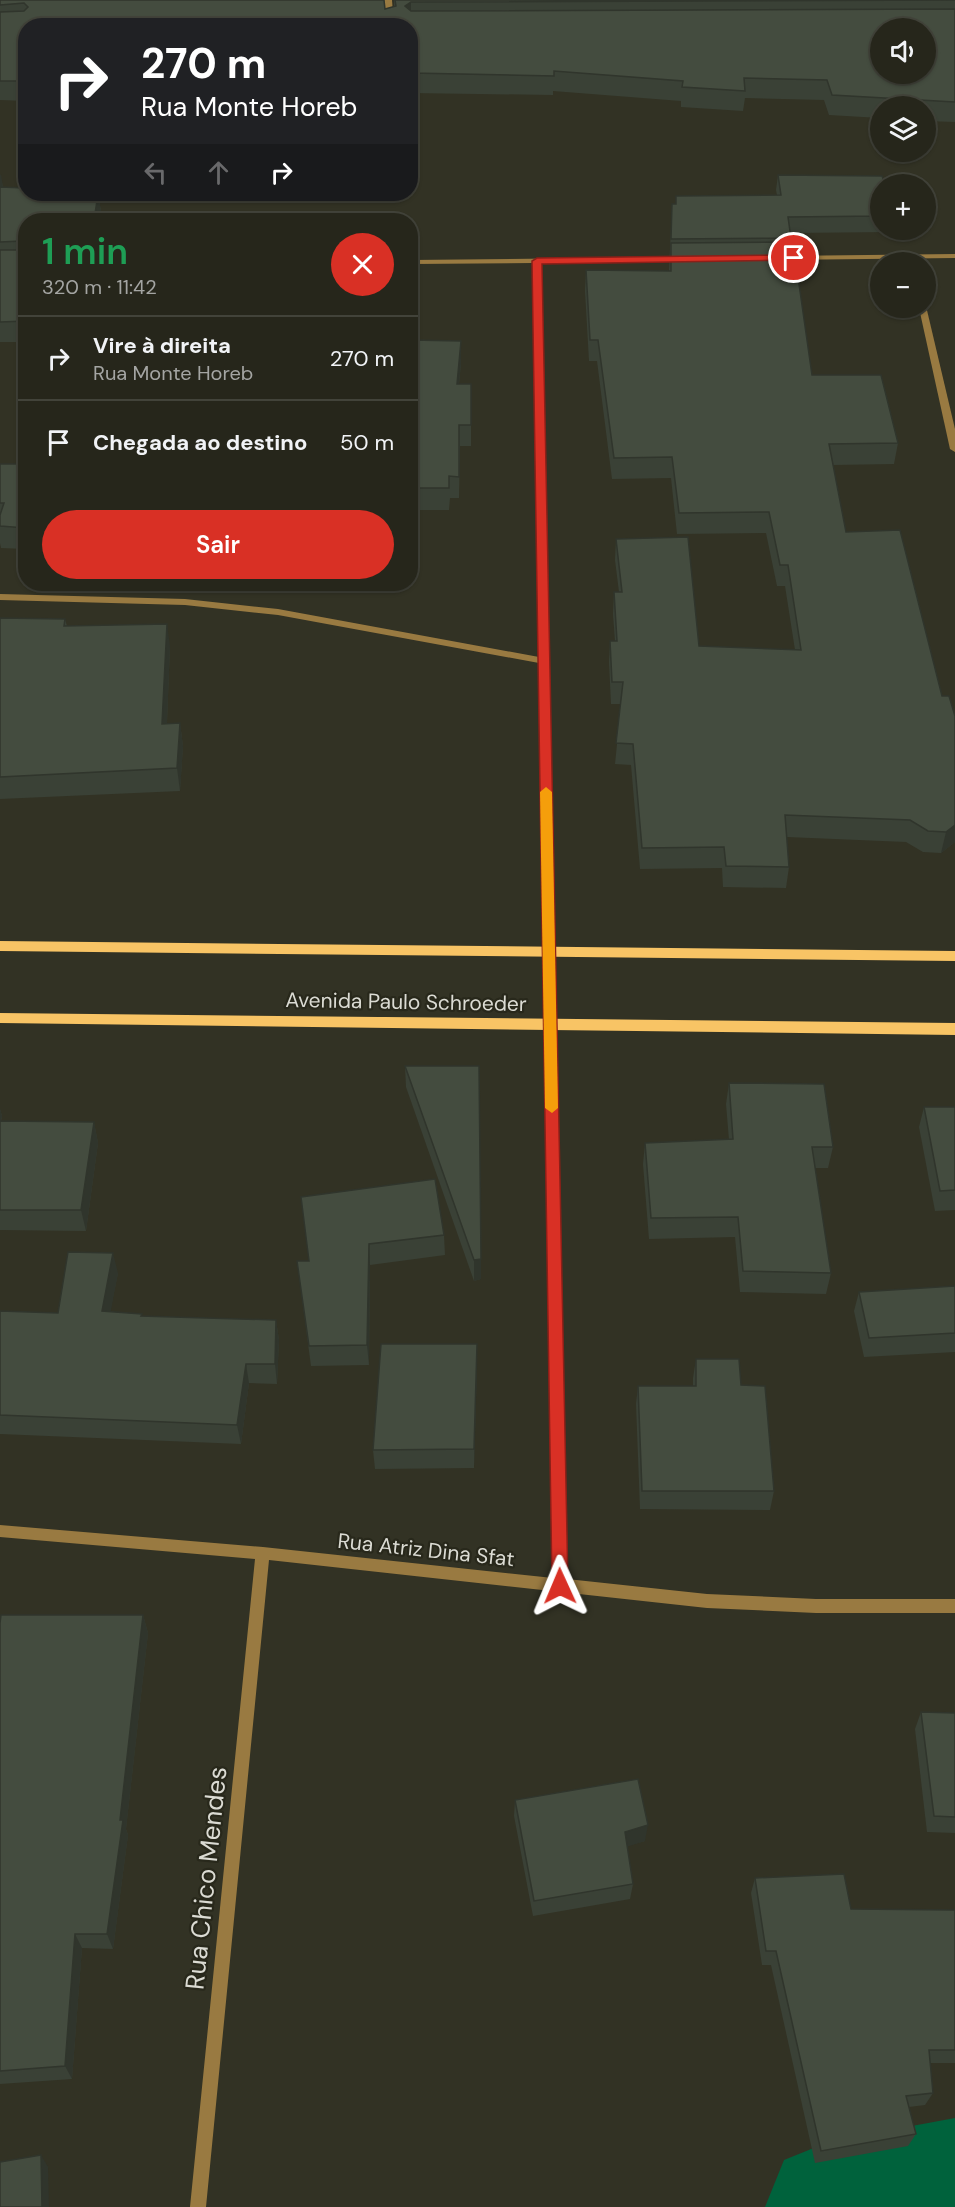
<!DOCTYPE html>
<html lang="pt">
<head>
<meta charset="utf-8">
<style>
	body { margin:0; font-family:"DM Sans",sans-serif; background:#2e2e24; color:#f1f3f6; height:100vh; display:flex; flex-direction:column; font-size:22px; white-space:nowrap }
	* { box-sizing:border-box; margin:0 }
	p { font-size:20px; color:#a4a5a3 }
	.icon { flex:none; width:33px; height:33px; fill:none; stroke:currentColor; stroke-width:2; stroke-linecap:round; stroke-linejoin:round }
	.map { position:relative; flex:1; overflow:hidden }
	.side { position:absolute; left:18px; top:213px; width:400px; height:378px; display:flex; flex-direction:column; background:#26261b; border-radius:24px; box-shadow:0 2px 4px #0004,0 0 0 2px #42433a }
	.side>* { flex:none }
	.top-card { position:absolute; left:18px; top:18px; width:400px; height:183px; border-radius:24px; box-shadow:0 2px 4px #0004,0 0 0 2px #42433a; background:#202124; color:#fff; overflow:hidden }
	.fabs { position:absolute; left:870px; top:18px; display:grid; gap:12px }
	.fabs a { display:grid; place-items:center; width:66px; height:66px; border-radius:50%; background:#26261b; box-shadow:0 2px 4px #0004,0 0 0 2px #42433a; font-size:30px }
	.pin { position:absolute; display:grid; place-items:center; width:51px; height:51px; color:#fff; margin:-26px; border:3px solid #fff; border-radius:50%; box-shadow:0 2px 6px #0007 }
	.me { position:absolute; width:66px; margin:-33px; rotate:359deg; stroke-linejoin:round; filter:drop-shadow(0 0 4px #0008) }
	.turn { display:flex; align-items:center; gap:21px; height:126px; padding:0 24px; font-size:27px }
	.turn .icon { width:78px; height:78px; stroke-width:2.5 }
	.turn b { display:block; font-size:42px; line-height:51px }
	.lanes { display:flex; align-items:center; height:57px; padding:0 24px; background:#0003; justify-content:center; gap:30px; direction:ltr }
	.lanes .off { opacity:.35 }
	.round { display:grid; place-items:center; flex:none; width:63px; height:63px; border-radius:32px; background:#2e2e24 }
	.headline { display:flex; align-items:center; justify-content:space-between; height:102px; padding:0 24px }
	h1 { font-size:36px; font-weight:600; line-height:45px; color:#1e9e55 }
	.primary-button { display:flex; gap:12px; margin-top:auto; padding:12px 24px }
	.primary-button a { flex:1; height:69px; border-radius:36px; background:#d93025; color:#fff; font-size:24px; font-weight:600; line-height:69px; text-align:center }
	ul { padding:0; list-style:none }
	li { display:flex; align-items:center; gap:18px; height:84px; padding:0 24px; border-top:2px solid #42433a }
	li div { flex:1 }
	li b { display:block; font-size:22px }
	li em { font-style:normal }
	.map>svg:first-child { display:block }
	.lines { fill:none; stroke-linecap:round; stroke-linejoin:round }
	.river { fill:#00623c; fill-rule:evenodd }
	.lane { fill:#997a41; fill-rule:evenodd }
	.street { fill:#997a41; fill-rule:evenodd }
	.primary { fill:#f8c465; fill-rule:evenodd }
	.wall { fill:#3a4136 }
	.shaded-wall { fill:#30352c }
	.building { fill:#444c3f; stroke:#30352c; stroke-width:1.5; fill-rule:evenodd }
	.route { fill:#d93025; stroke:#8d1f18; stroke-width:1.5 }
	.slow { fill:#f59e0b }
	.labels { text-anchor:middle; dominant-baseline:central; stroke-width:4.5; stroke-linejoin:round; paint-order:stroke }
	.street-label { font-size:21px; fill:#dbdbd3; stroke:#28281b }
	.near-street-label { font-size:26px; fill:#dbdbd3; stroke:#28281b }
</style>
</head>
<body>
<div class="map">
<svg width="955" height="2207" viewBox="0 0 955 2207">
	<rect width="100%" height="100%" fill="#323224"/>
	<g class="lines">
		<!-- river -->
		<polygon class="river" points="955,2118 955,2207 765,2207 784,2160 831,2141"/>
		<!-- lane -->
		<polygon class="lane" points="384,0 392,0 394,26 386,26"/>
		<!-- street -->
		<g class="street">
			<polygon points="955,254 955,258 779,260 775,258 779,256"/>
			<polygon points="684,257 688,259 687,261 541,263 567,1579 707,1594 816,1599 955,1599 955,1613 816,1613 707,1608 269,1560 206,2207 190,2207 255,1559 0,1537 0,1525 263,1547 553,1578 539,663 278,615 185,605 0,600 0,594 185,599 278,609 539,657 533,263 411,264 411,260"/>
			<polygon points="926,306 955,429 955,452 950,449 919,308"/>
		</g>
		<!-- primary -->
		<g class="primary">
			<polygon points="0,941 955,951 955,961 0,951"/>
			<polygon points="0,1013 955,1023 955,1035 0,1023"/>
		</g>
	</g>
	<!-- wall -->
	<g class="wall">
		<polygon points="0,0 385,9 394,7 394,0 955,0 955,122 926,121 926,106 880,106 880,118 829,115 824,100 745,98 743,111 681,107 681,101 553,91 553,95 411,93 411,26 26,26 26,101 0,100"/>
		<polygon points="0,174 3,187 26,194 98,194 101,211 26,220 26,342 0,342"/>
		<polygon points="778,175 880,184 880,230 891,230 891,232 790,233 790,242 812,375 898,443 894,464 833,465 846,532 942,696 955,716 955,842 941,853 923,852 906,842 787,837 789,867 786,888 723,887 722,868 640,869 631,765 615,764 621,704 611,704 609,662 610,641 615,641 613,614 614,592 619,592 615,560 616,539 699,646 795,650 785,586 777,586 766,533 677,534 671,478 612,479 597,361 589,361 585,291 586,270 669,271 672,204 676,204 676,196 777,195 776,190"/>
		<polygon points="411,340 461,363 459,384 471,384 471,446 460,446 459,498 450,498 449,510 411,510"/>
		<polygon points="0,464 26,464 26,549 1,548 0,543"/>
		<polygon points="0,618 65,619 67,626 170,646 167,723 180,723 183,746 180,791 0,799"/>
		<polygon points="405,1066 481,1279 474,1281 406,1087"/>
		<polygon points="729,1083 833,1147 828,1168 815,1168 831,1273 826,1294 740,1292 735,1237 649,1239 643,1164 645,1143 729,1140 726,1104"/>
		<polygon points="924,1107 955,1107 955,1210 935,1211 919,1127"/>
		<polygon points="0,1109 2,1116 1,1121 94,1122 98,1143 86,1231 0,1230"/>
		<polygon points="301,1197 444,1235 445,1255 370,1265 369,1365 311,1366 297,1261 309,1261"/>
		<polygon points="118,1273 110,1312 142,1316 276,1320 279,1340 277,1384 249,1383 241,1444 0,1434 0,1311 58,1313"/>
		<polygon points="955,1286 955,1352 864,1357 854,1311 859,1292"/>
		<polygon points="696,1359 741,1385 774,1491 770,1510 640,1509 636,1404 638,1386 693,1386 693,1378"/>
		<polygon points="477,1364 474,1468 375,1469 373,1450"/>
		<polygon points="143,1615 148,1633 126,1829 128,1835 113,1949 82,1948 72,2079 0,2084 0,1623"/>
		<polygon points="921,1712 955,1713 955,1833 927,1832 915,1729"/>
		<polygon points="515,1800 645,1841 627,1846 633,1884 630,1899 533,1916 514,1816"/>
		<polygon points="755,1878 851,1909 955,1910 955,2063 930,2063 933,2093 925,2105 909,2107 916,2134 908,2146 815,2163 771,1965 762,1965 751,1893"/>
	</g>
	<!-- shaded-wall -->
	<g class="shaded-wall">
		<polygon points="411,2 411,22 405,6"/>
		<polygon points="1,174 4,194 0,204 0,176"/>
		<polygon points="98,194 101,211 100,220 94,220"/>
		<polygon points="461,341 461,363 457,405 457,384"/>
		<polygon points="167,624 170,646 166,746 162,724"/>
		<polygon points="180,723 183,746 180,791 177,768"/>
		<polygon points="955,825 955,842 941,853 946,832"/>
		<polygon points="0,1109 2,1116 0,1125"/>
		<polygon points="94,1122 98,1143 86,1231 81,1210"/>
		<polygon points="369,1244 370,1265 369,1365 367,1345"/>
		<polygon points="113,1253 118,1273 107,1331 102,1311"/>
		<polygon points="481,1259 481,1279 474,1281 474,1260"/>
		<polygon points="276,1320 279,1340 277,1384 275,1364"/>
		<polygon points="477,1344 477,1364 474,1468 474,1449"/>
		<polygon points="246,1364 249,1383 241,1444 237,1425"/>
		<polygon points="143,1615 148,1633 126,1829 128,1835 113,1949 107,1934"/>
		<polygon points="648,1825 645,1841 623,1848 625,1832"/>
		<polygon points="75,1934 82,1948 72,2079 65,2066"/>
		<polygon points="41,2155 48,2167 49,2207 42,2207"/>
	</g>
	<!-- building -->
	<g class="building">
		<path d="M 0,0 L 384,0 L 385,9 L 396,6 L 395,0 L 955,0 L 411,2 L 405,6 L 411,11 L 955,9 L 955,102 L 832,95 L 827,80 L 744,78 L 745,91 L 682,87 L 683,81 L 554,71 L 554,76 L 411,73 L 411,26 L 26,26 L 26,81 L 0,81 L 0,12 L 24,11 L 28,7 L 24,3 L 0,5 ZM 880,28 L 926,28 L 926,74 L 880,74 Z"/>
		<polygon points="778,175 882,176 885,184 880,184 880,216 788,217 791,238 671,239 672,204 676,204 676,196 781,195"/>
		<polygon points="0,187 26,188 26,194 98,194 94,220 26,220 26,321 0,322 0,250 23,250 25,244 22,241 0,242"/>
		<polygon points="793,242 812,375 881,375 898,443 829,444 846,532 900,530 942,696 949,696 955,716 955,825 946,832 928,831 910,820 785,815 789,867 726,866 724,847 642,848 633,744 616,743 623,682 612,682 610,641 617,641 614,592 622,592 616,539 688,537 699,646 801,650 788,565 780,565 769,512 679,513 672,457 614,458 598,340 590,340 586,270 671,271 671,243"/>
		<polygon points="411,340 461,341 457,384 471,384 471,425 459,425 459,477 449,476 449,488 411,488"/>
		<polygon points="0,464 26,464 26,528 0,526 0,515 4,503 0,503"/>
		<polygon points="0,618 65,619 64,626 167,624 162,724 180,723 177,768 0,777"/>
		<polygon points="405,1066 479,1066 481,1259 474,1260"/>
		<polygon points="729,1083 824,1084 833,1147 812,1147 831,1273 743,1271 738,1217 651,1218 645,1143 733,1139"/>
		<polygon points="924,1107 955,1107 955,1190 940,1191"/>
		<polygon points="0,1121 94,1122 81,1210 0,1210"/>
		<polygon points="435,1179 444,1235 369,1244 367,1345 309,1346 297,1261 309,1261 301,1197"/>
		<polygon points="68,1252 113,1253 102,1311 142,1314 141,1316 276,1320 275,1364 246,1364 237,1425 0,1415 0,1311 58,1313"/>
		<polygon points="955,1286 955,1333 869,1338 859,1292"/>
		<polygon points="381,1344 477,1344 474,1449 373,1450"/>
		<polygon points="696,1359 739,1359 741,1385 765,1386 774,1491 642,1491 638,1386 696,1386"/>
		<polygon points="1,1615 143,1615 120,1820 123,1820 107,1934 75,1934 65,2066 0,2071 0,1623"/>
		<polygon points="921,1712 955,1713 955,1817 934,1816"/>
		<polygon points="638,1779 648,1825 625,1832 633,1884 534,1901 515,1800"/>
		<polygon points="844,1874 851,1909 955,1910 955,2050 929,2050 933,2093 906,2096 916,2134 821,2151 776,1951 766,1951 755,1878"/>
		<polygon points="41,2155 42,2207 0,2207 0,2162"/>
	</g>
	<!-- route -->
	<polygon class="route" points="794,255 799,258 798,260 542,264 568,1586 566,1591 560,1593 554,1591 552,1586 532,261 537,258"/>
	<!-- slow -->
	<polygon class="slow" points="546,787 552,792 558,1108 552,1113 545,1108 540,792"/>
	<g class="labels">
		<!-- street labels -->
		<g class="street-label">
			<text transform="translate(406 1002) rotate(1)">Avenida Paulo Schroeder</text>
			<text transform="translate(426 1550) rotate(6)">Rua Atriz Dina Sfat</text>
		</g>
		<!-- near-street labels -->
		<g class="near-street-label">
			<text transform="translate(206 1878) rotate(-84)">Rua Chico Mendes</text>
		</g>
	</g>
</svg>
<div class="fabs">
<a><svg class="icon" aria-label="sound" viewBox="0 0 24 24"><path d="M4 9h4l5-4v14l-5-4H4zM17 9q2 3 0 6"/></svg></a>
<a><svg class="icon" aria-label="layers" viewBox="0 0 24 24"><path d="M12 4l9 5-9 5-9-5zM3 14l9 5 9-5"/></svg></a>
<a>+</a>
<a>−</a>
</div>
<div class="pin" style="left:794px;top:258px;background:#d93025"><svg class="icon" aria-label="arrive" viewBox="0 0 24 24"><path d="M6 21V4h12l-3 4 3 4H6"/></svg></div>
<svg class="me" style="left:560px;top:1586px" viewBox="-20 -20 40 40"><path d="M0-17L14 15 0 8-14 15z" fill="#d93025" stroke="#fff" stroke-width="4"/></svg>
<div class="top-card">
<div class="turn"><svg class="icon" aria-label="right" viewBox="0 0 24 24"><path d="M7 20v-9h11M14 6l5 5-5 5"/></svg><div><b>270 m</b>Rua Monte Horeb</div></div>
<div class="lanes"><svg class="icon off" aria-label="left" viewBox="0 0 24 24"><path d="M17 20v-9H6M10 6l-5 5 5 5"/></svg><svg class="icon off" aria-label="ahead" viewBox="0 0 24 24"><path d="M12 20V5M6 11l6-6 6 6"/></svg><svg class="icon" aria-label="right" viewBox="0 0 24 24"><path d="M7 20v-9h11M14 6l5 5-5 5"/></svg></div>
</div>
<section class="side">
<div class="headline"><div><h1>1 min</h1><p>320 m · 11:42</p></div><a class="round" style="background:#d93025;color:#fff"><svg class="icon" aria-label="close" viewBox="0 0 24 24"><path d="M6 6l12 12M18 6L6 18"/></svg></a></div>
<ul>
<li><svg class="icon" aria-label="right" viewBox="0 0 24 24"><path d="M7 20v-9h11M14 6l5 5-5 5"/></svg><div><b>Vire à direita</b><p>Rua Monte Horeb</p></div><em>270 m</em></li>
<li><svg class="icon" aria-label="arrive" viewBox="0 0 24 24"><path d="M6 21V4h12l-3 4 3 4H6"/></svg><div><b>Chegada ao destino</b></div><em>50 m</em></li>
</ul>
<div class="primary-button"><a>Sair</a></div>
</section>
</div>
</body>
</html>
